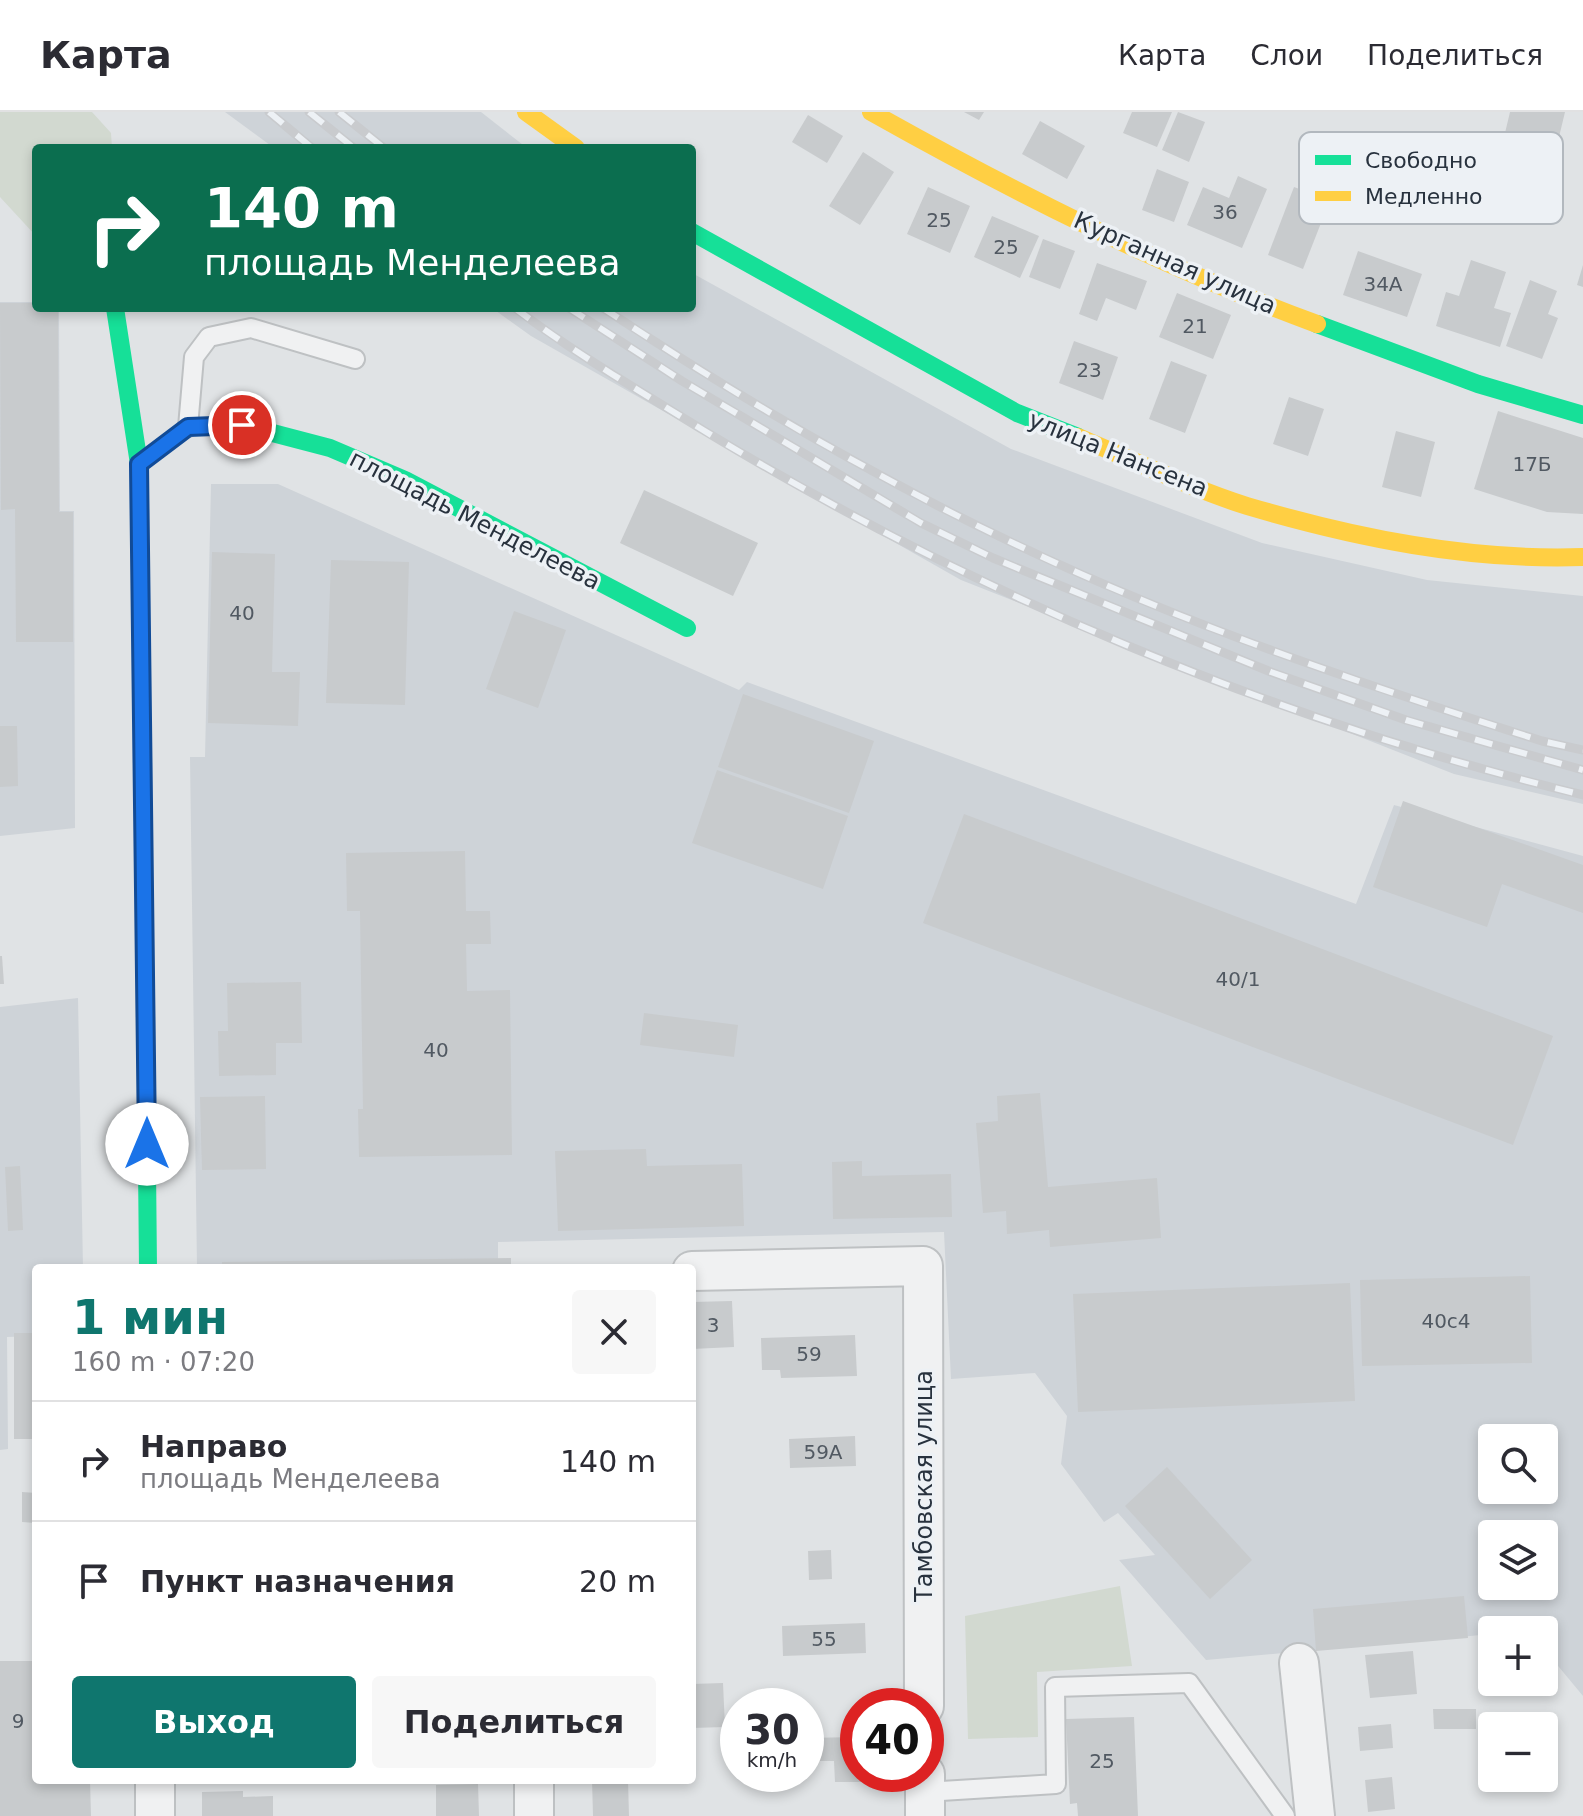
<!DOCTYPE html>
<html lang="ru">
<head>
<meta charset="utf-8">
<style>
	body { margin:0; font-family:"DejaVu Sans",sans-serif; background:#f7f7f7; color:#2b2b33; height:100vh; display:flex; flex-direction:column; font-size:30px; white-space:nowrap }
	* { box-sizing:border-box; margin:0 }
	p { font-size:26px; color:#7c7c81 }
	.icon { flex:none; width:44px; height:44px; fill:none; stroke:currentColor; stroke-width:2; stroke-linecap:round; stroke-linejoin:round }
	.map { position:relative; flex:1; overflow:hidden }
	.side { position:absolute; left:32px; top:1152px; width:664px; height:520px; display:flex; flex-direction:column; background:#fff; border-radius:8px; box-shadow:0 4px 12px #0003 }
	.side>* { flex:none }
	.hud { position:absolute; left:32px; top:32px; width:664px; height:168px; border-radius:8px; box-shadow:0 4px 12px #0003; background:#0b6e4f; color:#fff; overflow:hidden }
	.fabs { position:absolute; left:1478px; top:1312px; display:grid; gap:16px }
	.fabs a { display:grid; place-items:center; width:80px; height:80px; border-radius:8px; background:#fff; box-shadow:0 4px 12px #0003; font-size:40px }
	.speed { position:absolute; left:720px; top:1576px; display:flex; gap:16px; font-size:40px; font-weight:700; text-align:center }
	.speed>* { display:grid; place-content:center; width:104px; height:104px; border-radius:50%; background:#fff; box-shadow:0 4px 12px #0003; line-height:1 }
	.speed small { font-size:20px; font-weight:400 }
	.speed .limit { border:12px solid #d22; background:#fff; color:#111 }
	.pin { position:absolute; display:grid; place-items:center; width:68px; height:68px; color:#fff; margin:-34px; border:4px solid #fff; border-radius:50%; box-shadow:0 2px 8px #0007 }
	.me { position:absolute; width:88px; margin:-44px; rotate:0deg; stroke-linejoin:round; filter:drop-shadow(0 0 6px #0008) }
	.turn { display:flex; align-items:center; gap:28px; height:168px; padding:0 40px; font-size:36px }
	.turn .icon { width:104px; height:104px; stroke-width:2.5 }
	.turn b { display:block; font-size:56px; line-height:68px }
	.round { display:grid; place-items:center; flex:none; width:84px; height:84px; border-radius:8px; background:#f7f7f7 }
	.summary { display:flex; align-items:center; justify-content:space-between; height:136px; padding:0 40px }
	h1 { font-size:48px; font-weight:800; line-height:60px; color:#0f766e }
	.button { display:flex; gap:16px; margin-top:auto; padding:16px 40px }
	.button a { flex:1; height:92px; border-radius:8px; background:#0f766e; color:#fff; font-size:32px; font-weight:800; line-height:92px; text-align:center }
	.button a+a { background:#f7f7f7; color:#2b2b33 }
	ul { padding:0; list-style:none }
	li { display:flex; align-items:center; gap:24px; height:120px; padding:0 40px; border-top:2px solid #e1e1e2 }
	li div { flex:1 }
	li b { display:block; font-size:30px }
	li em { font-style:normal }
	header { display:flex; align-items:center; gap:48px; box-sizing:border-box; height:112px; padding:0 40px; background:#fff; border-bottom:2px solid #e1e1e2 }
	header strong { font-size:38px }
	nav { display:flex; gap:44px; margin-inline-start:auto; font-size:28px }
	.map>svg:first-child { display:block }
	.built { fill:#ced3d8; fill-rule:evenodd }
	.green { fill:#d2d9d0 }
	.building { fill:#c8cbcd }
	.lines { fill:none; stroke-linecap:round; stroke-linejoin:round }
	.lane-casing { stroke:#bec1c3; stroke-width:22 }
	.street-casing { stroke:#bec1c3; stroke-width:42 }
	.lane { stroke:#f0f1f2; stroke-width:18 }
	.street { stroke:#f0f1f2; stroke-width:38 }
	.fast { stroke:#16e098; stroke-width:18 }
	.slow { stroke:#ffcf43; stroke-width:18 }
	.rail-casing { stroke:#c9cbce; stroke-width:9 }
	.rail { stroke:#edf1f5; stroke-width:6; stroke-dasharray:18; stroke-linecap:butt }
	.route-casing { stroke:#114b97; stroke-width:20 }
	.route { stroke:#1a73e8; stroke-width:14 }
	.labels { text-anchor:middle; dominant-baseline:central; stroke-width:7; stroke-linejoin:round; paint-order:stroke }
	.number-label { font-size:20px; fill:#515962 }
	.street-label { font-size:24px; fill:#28323e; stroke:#edf1f5 }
	.key { fill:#edf1f5; stroke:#b2b8be; stroke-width:2 }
	.key-label { font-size:22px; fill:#28323e }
</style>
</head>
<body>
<header>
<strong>Карта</strong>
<nav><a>Карта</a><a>Слои</a><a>Поделиться</a></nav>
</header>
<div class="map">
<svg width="1583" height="1704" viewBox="0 0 1583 1704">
	<rect width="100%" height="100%" fill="#e0e3e5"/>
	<!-- built -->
	<g class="built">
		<polygon points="225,0 481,0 527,36 274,36"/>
		<polygon points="692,161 1011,337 1262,431 1427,468 1583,484 1583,692 1454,662 961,468 531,224 492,196 692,196"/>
		<polygon points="0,190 36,190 36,196 59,196 60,399 74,399 75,716 0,724"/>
		<path d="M 211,372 L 278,372 L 739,578 L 747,570 L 1356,792 L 1394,693 L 1583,744 L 1583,1584 L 1544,1537 L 1544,1518 L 1492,1518 L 1492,1522 L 1206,1548 L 1119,1448 L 1155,1443 L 1118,1401 L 1104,1410 L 1061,1352 L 1067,1304 L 1035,1261 L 951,1267 L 944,1120 L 498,1130 L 498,1156 L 197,1156 L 190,645 L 205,645 ZM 1492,1326 L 1544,1326 L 1544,1378 L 1492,1378 ZM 1492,1422 L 1544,1422 L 1544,1474 L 1492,1474 Z"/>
		<polygon points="78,886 83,1156 36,1156 36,1224 7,1225 8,1337 0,1338 0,895"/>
	</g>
	<!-- green -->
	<g class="green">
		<polygon points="0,0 92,0 111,21 112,36 36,36 36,124 0,85"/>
		<polygon points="1120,1474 1132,1554 1037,1560 1038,1625 968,1627 965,1504"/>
	</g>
	<!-- building -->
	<g class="building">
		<polygon points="964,0 984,0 979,8"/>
		<polygon points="1132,0 1172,0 1157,35 1123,21"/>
		<polygon points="1178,0 1205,10 1189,50 1162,38"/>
		<polygon points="1510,0 1565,0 1542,96 1490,84"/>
		<polygon points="808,3 843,24 827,51 792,30"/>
		<polygon points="1040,9 1085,34 1067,67 1022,42"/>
		<polygon points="863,40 894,60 860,113 829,94"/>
		<polygon points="1157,57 1189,70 1174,110 1142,98"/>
		<polygon points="1238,64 1267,77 1242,136 1187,113 1203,75 1229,86"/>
		<polygon points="928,75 970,94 950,141 907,122"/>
		<polygon points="1294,75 1330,88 1303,157 1268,143"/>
		<polygon points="992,104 1039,124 1020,166 974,145"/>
		<polygon points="1043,127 1075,139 1060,177 1029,165"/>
		<polygon points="1358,139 1422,162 1407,205 1343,183"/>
		<polygon points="1471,148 1506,160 1494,196 1511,201 1500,235 1436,214 1446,180 1459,184"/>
		<polygon points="1097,151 1147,169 1136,198 1106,186 1097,209 1079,202"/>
		<polygon points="1583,153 1583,175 1577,173"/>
		<polygon points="1530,168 1557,179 1548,202 1558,206 1542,247 1506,234"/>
		<polygon points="1177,181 1231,203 1213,247 1159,225"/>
		<polygon points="0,191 36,191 36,196 58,196 59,400 73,400 73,530 16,530 15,397 1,398"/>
		<polygon points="1074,229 1118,245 1103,288 1059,271"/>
		<polygon points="1171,249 1207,263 1185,321 1149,307"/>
		<polygon points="1289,285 1324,297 1308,344 1273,332"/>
		<polygon points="1498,299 1583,326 1583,402 1547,400 1474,377"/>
		<polygon points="1396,319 1435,330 1421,385 1382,375"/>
		<polygon points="644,378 758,431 733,484 620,431"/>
		<polygon points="212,440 275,442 272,560 300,560 298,614 208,611"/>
		<polygon points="331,448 409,450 405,593 326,591"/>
		<polygon points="514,499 566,518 538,596 486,577"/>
		<polygon points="743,582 874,629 849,701 718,655"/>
		<polygon points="0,614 17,614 18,674 0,675"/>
		<polygon points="717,658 848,704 823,777 692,731"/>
		<polygon points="1403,689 1583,753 1583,801 1502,772 1487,815 1373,775"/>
		<polygon points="964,702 1553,924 1513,1033 923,811"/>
		<polygon points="465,739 466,799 490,799 491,832 466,832 467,879 510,878 512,1043 359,1045 358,997 363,997 360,799 347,799 346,741"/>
		<polygon points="0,844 2,844 4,872 0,872"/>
		<polygon points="301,870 302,931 276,931 276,963 219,964 218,919 228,919 227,871"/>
		<polygon points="644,901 738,913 734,945 640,933"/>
		<polygon points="1040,981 1048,1075 1157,1066 1161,1126 1050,1135 1049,1118 1007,1122 1006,1099 983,1101 976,1011 998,1009 997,984"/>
		<polygon points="265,984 266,1057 202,1058 200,985"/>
		<polygon points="646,1037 647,1054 742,1052 744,1114 558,1119 555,1039"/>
		<polygon points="862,1049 862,1064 951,1062 952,1105 833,1107 832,1050"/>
		<polygon points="20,1054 23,1118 8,1119 5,1055"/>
		<polygon points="511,1146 511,1156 222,1156 222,1150"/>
		<polygon points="1530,1164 1532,1251 1362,1254 1360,1168"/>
		<polygon points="1350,1171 1355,1289 1078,1300 1073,1182"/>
		<polygon points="732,1189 734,1235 692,1237 692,1190"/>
		<rect x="14" y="1221" width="22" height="106"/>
		<polygon points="855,1223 857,1264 781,1266 780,1258 762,1258 761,1226"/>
		<polygon points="855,1324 856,1354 790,1356 789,1327"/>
		<polygon points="1167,1355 1252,1448 1210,1487 1125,1394"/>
		<polygon points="22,1380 36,1381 36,1411 22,1410"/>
		<polygon points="831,1438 832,1467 809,1468 808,1439"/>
		<polygon points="1464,1484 1468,1526 1316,1539 1313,1497"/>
		<polygon points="865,1511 866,1541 783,1544 782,1514"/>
		<polygon points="1413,1539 1417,1582 1370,1586 1365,1543"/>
		<polygon points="0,1549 36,1549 36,1668 90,1668 91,1704 0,1704"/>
		<polygon points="723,1571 725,1615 692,1616 692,1572"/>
		<polygon points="1433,1597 1476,1597 1476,1617 1434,1617"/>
		<polygon points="1134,1605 1138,1704 1078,1704 1077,1691 1070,1692 1066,1607"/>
		<polygon points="1391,1612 1393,1636 1360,1639 1358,1615"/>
		<polygon points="858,1625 861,1670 835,1670 834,1649 806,1649 806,1626"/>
		<polygon points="1392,1665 1395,1697 1368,1700 1365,1668"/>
		<polygon points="592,1668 628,1668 629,1704 593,1704"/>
		<polygon points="478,1672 479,1704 436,1704 436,1673"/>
		<polygon points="243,1679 243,1685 273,1684 273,1704 202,1704 202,1680"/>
	</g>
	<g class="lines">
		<!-- lane casing -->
		<g class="lane-casing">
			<g id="lane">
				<polyline points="188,315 194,245 209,225 251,216 355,247"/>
				<polyline points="925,1680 1056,1672 1055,1575 1189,1571 1285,1704"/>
			</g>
		</g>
		<!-- street casing -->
		<g class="street-casing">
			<g id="street">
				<polyline points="692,1159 923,1154 924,1594"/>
				<polyline points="1299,1551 1315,1704"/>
				<polyline points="925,1662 925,1704"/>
				<polyline points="155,1668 155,1704"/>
				<polyline points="534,1668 534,1704"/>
			</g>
		</g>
		<!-- lane -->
		<use href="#lane" class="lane"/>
		<!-- street -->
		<use href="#street" class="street"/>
		<!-- fast -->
		<g class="fast">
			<polyline points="692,120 1017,301 1078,325"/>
			<polyline points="115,196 139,352 188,315 242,313 330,336 405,368 687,516"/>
			<polyline points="1317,212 1478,272 1583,303"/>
			<polyline points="145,847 148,1156"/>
		</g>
		<!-- slow -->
		<g class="slow">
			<polyline points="526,0 576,36"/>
			<path d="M 871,0 C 1015,81 1162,155 1317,212"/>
			<path d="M 1078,325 C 1133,348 1190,376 1247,394 C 1356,426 1469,449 1583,445"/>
			<polyline points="139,352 145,847"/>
		</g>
		<!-- rail casing -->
		<g class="rail-casing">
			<g id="rail">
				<polyline points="269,0 312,36"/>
				<polyline points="309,0 354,36"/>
				<polyline points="339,0 384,36"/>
				<path d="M 515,196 C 574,241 640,279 703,318 C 975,483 1274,608 1583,683"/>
				<polyline points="569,196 682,269 921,411 993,446 1271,560 1406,608 1583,658"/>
				<path d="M 603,196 C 734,282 870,363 1011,430 C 1182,512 1362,572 1542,629 L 1583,638"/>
			</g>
		</g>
		<!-- rail -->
		<use href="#rail" class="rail"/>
	</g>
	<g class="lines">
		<!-- route casing -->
		<g class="route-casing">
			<polyline id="route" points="147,1032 139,352 188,315 242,313"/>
		</g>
		<!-- route -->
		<use href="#route" class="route"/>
	</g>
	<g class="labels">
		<!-- number labels -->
		<g class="number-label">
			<text x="1225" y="100">36</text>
			<text x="939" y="108">25</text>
			<text x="1006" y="135">25</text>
			<text x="1383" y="172">34А</text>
			<text x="1195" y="214">21</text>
			<text x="1089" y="258">23</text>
			<text x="1532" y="352">17Б</text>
			<text x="242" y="501">40</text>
			<text x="1238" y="867">40/1</text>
			<text x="436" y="938">40</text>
			<text x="1446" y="1209">40с4</text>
			<text x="713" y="1213">3</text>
			<text x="809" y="1242">59</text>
			<text x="823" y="1340">59А</text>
			<text x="824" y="1527">55</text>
			<text x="18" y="1609">9</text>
			<text x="1102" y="1649">25</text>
		</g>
		<!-- street labels -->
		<g class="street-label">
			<text transform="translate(1175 151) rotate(24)">Курганная улица</text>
			<text transform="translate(1118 342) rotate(22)">улица Нансена</text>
			<text transform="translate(475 408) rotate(27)">площадь Менделеева</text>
			<text transform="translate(924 1374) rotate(-90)">Тамбовская улица</text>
		</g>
	</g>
	<!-- legend -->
	<rect x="1299" y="20" width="264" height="92" rx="12" class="key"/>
	<rect x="1315" y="43" width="36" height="10" fill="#16e098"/>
	<rect x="1315" y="79" width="36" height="10" fill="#ffcf43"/>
	<g class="key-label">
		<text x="1365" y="56">Свободно</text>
		<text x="1365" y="92">Медленно</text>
	</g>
</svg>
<div class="fabs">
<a><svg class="icon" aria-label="search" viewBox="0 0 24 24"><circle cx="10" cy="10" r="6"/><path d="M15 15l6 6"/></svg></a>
<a><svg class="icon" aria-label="layers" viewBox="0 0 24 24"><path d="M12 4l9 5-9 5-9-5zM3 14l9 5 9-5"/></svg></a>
<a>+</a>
<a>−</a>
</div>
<div class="speed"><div>30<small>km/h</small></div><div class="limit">40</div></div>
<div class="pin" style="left:242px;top:313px;background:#d93025"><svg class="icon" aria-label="arrive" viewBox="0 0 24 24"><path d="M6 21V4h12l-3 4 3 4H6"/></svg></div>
<svg class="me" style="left:147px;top:1032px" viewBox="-20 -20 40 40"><circle r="19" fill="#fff"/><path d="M0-13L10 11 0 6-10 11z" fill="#1a73e8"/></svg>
<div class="hud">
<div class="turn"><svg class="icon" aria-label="right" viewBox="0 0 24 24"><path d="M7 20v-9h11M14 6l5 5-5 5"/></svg><div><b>140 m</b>площадь Менделеева</div></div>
</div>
<section class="side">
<div class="summary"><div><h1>1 мин</h1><p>160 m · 07:20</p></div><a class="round"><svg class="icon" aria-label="close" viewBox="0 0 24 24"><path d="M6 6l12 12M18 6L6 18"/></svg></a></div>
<ul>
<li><svg class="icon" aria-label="right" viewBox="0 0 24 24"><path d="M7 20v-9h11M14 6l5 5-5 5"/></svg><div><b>Направо</b><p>площадь Менделеева</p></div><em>140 m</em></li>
<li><svg class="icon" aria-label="arrive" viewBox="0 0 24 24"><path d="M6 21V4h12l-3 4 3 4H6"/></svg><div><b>Пункт назначения</b></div><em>20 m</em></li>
</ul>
<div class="button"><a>Выход</a><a>Поделиться</a></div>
</section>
</div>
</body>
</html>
